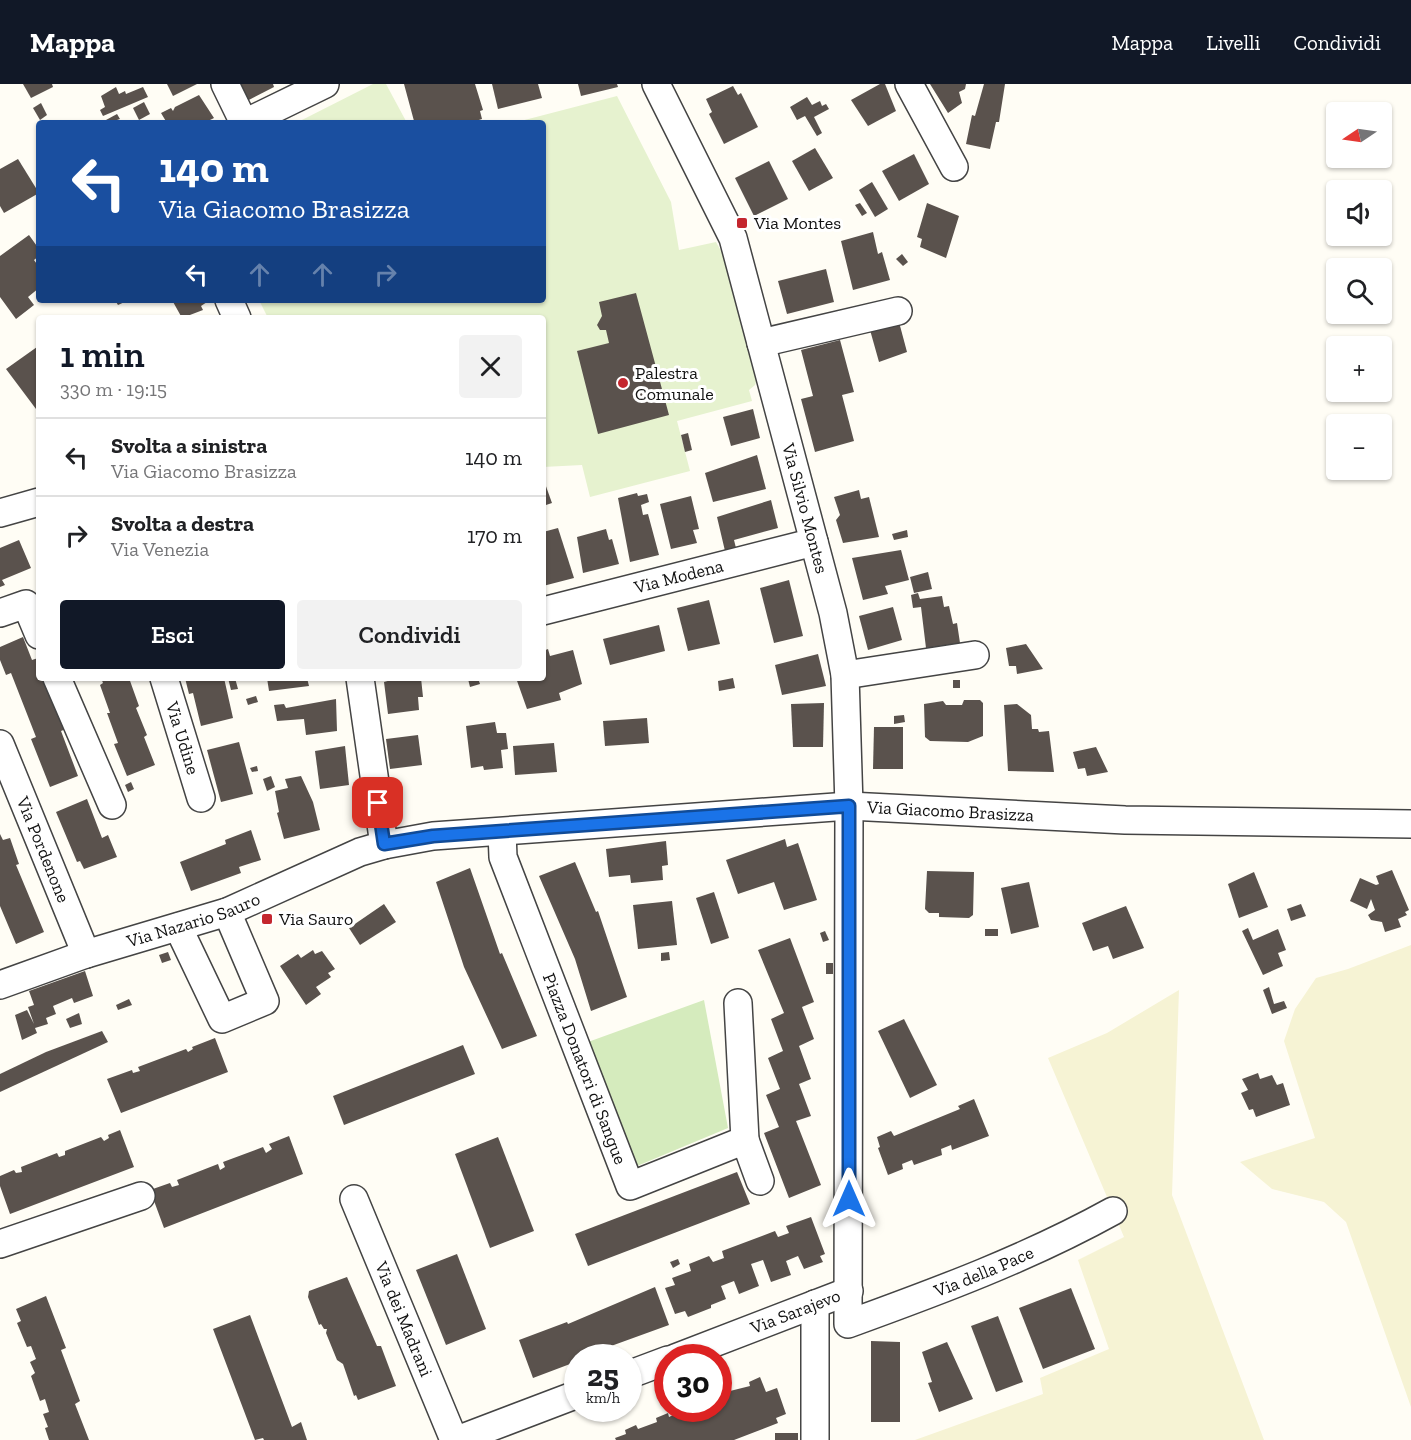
<!DOCTYPE html>
<html lang="it">
<head>
<meta charset="utf-8">
<style>
	body { margin:0; font-family:"Zilla Slab",serif; background:#f2f2f2; color:#202124; height:100vh; display:flex; flex-direction:column; font-size:22px; white-space:nowrap }
	* { box-sizing:border-box; margin:0 }
	p { font-size:20px; color:#757577 }
	.icon { flex:none; width:33px; height:33px; fill:none; stroke:currentColor; stroke-width:2; stroke-linecap:round; stroke-linejoin:round }
	.map { position:relative; flex:1; overflow:hidden }
	.panel { position:absolute; left:36px; top:231px; width:510px; height:366px; display:flex; flex-direction:column; background:#fff; border-radius:6px; box-shadow:0 2px 4px #0004 }
	.panel>* { flex:none }
	.banner { position:absolute; left:36px; top:36px; width:510px; height:183px; border-radius:6px; box-shadow:0 2px 4px #0004; background:#1a4fa0; color:#fff; overflow:hidden }
	.needle { width:39px; rotate:257deg }
	.tools { position:absolute; left:1326px; top:18px; display:grid; gap:12px }
	.tools a { display:grid; place-items:center; width:66px; height:66px; border-radius:6px; background:#fff; box-shadow:0 2px 4px #0004; font-size:30px }
	.speed { position:absolute; left:564px; top:1260px; display:flex; gap:12px; font-size:30px; font-weight:700; text-align:center }
	.speed>* { display:grid; place-content:center; width:78px; height:78px; border-radius:50%; background:#fff; box-shadow:0 2px 4px #0004; line-height:1 }
	.speed small { font-size:15px; font-weight:400 }
	.speed .limit { border:9px solid #d22; background:#fff; color:#111 }
	.pin { position:absolute; display:grid; place-items:center; width:51px; height:51px; color:#fff; margin:-26px; border-radius:12px; box-shadow:0 3px 9px #0006 }
	.me { position:absolute; width:66px; margin:-33px; rotate:0deg; stroke-linejoin:round; filter:drop-shadow(0 0 4px #0008) }
	.turn { display:flex; align-items:center; gap:21px; height:126px; padding:0 24px; font-size:27px }
	.turn .icon { width:78px; height:78px; stroke-width:2.5 }
	.turn b { display:block; font-size:42px; line-height:51px }
	.lanes { display:flex; align-items:center; height:57px; padding:0 24px; background:#0003; justify-content:center; gap:30px; direction:ltr }
	.lanes .off { opacity:.35 }
	.round { display:grid; place-items:center; flex:none; width:63px; height:63px; border-radius:6px; background:#f2f2f2 }
	.headline { display:flex; align-items:center; justify-content:space-between; height:102px; padding:0 24px }
	h1 { font-size:36px; font-weight:600; line-height:45px; color:#111827 }
	.button { display:flex; gap:12px; margin-top:auto; padding:12px 24px }
	.button a { flex:1; height:69px; border-radius:6px; background:#111827; color:#fff; font-size:24px; font-weight:600; line-height:69px; text-align:center }
	.button a+a { background:#f2f2f2; color:#202124 }
	ul { padding:0; list-style:none }
	li { display:flex; align-items:center; gap:18px; height:78px; padding:0 24px; border-top:2px solid #e0e0e0 }
	li div { flex:1 }
	li b { display:block; font-size:22px }
	li em { font-style:normal }
	header { display:flex; align-items:center; gap:36px; box-sizing:border-box; height:84px; padding:0 30px; background:#111827; color:#fff }
	header strong { font-size:28px }
	nav { display:flex; gap:33px; margin-inline-start:auto; font-size:21px }
	.map>svg:first-child { display:block }
	.farmland { fill:#f6f3d4 }
	.green { fill:#d5ebbd }
	.pitch { fill:#e6f2cf }
	.building { fill:#5a524d }
	.lines { fill:none; stroke-linecap:round; stroke-linejoin:round }
	.minor-casing { stroke:#444; stroke-width:30 }
	.minor { stroke:#fff; stroke-width:27 }
	.route-casing { stroke:#114b97; stroke-width:15 }
	.route { stroke:#1a73e8; stroke-width:10 }
	.poi-dot { fill:#c4262e; stroke:#fff; stroke-width:2 }
	.labels { text-anchor:middle; dominant-baseline:central; stroke-width:6; stroke-linejoin:round; paint-order:stroke }
	.poi-label { font-size:18px; fill:#111; stroke:#fff; text-anchor:start }
	.street-label { font-size:18px; fill:#111; stroke:#fff }
</style>
</head>
<body>
<header>
<strong>Mappa</strong>
<nav><a>Mappa</a><a>Livelli</a><a>Condividi</a></nav>
</header>
<div class="map">
<svg width="1411" height="1356" viewBox="0 0 1411 1356">
	<rect width="100%" height="100%" fill="#fffdf5"/>
	<!-- farmland -->
	<g class="farmland">
		<polygon points="1411,861 1411,1323 1346,1138 1324,1118 1272,1105 1240,1078 1315,1054 1284,957 1295,925 1316,894 1348,885"/>
		<polygon points="1179,906 1172,1111 1264,1356 915,1356 1043,1310 1040,1294 1109,1265 1078,1176 1124,1153 1048,974 1107,949"/>
	</g>
	<!-- green -->
	<polygon class="green" points="704,916 728,1044 637,1082 588,958"/>
	<!-- pitch -->
	<g class="pitch">
		<polygon points="373,0 386,0 407,39 296,39"/>
		<polygon points="617,12 671,118 679,166 716,158 725,174 757,295 755,301 749,306 752,317 677,337 690,387 590,413 582,381 543,383 543,234 268,234 259,216 543,216 543,39 513,39"/>
	</g>
	<!-- building -->
	<g class="building">
		<polygon points="23,0 52,0 53,3 31,14"/>
		<polygon points="167,0 197,0 173,12"/>
		<polygon points="236,0 273,0 274,3 245,18"/>
		<polygon points="404,0 475,0 483,26 480,27 482,35 469,39 418,39 414,37"/>
		<polygon points="492,0 538,0 542,14 498,25"/>
		<polygon points="578,0 617,0 618,3 581,12"/>
		<polygon points="880,0 885,0 896,27 868,42 851,16"/>
		<polygon points="930,0 966,0 965,5 959,8 962,19 948,29"/>
		<polygon points="984,0 1005,0 999,38 996,38 990,65 966,60 972,31 975,32"/>
		<polygon points="733,2 738,11 741,9 758,43 724,60 709,30 712,28 706,15"/>
		<polygon points="116,3 119,10 125,7 126,10 143,3 148,13 103,32 100,26 105,23 101,12"/>
		<polygon points="199,11 214,34 204,39 167,39 161,29 171,24 173,27 175,23"/>
		<polygon points="807,13 812,21 820,17 822,22 826,20 829,25 814,33 822,49 817,52 805,32 797,36 790,23"/>
		<polygon points="144,18 150,30 139,36 133,24"/>
		<polygon points="41,19 47,31 40,36 33,24"/>
		<polygon points="117,30 120,35 108,39 106,36"/>
		<polygon points="815,64 833,94 809,107 792,77"/>
		<polygon points="914,70 929,100 899,117 882,87"/>
		<polygon points="18,75 39,109 4,129 0,122 0,85"/>
		<polygon points="769,77 788,115 754,132 735,94"/>
		<polygon points="872,98 888,125 875,133 859,106"/>
		<polygon points="860,119 867,129 862,132 855,121"/>
		<polygon points="927,119 959,132 946,174 920,163 922,155 917,153"/>
		<polygon points="873,148 878,170 882,168 890,196 853,206 841,157"/>
		<polygon points="29,151 39,165 39,172 34,176 39,183 39,204 28,213 34,221 16,235 0,213 0,172"/>
		<polygon points="902,170 908,178 903,182 896,175"/>
		<polygon points="826,185 834,218 787,230 778,197"/>
		<polygon points="636,209 669,331 598,350 577,267 609,259 606,246 600,246 597,241 602,232 599,218"/>
		<polygon points="115,216 129,216 118,221"/>
		<polygon points="172,216 206,216 207,218 201,222 203,226 182,234"/>
		<polygon points="899,238 907,268 879,278 870,246"/>
		<polygon points="840,256 854,308 842,311 854,357 815,368 801,315 813,312 801,266"/>
		<polygon points="37,263 39,265 39,329 6,285"/>
		<polygon points="753,325 760,354 731,362 723,333"/>
		<polygon points="688,349 692,366 685,368 681,351"/>
		<polygon points="757,371 766,405 713,418 705,389"/>
		<polygon points="543,394 552,419 543,422"/>
		<polygon points="859,406 861,415 869,413 879,453 843,459 836,436 840,431 834,413"/>
		<polygon points="637,409 638,412 647,410 649,418 641,421 643,431 648,430 659,471 630,478 618,414"/>
		<polygon points="691,412 699,445 693,446 697,459 671,465 660,420"/>
		<polygon points="771,416 778,444 734,456 736,464 725,467 717,433"/>
		<polygon points="558,444 574,494 543,502 543,448"/>
		<polygon points="606,445 609,456 612,455 619,480 583,489 577,453"/>
		<polygon points="907,446 908,453 894,456 892,450"/>
		<polygon points="19,456 31,484 2,496 5,501 0,503 0,464"/>
		<polygon points="901,466 909,496 885,502 888,510 863,516 852,474"/>
		<polygon points="928,488 932,505 914,509 910,493"/>
		<polygon points="789,496 803,552 774,559 760,504"/>
		<polygon points="918,509 920,515 942,512 944,523 949,522 953,540 957,539 960,559 926,564 921,523 913,524 911,511"/>
		<polygon points="709,516 720,560 688,567 677,524"/>
		<polygon points="893,523 902,556 868,566 859,532"/>
		<polygon points="659,541 665,567 610,581 603,555"/>
		<polygon points="23,553 32,576 38,574 39,594 45,594 66,645 61,647 78,692 50,703 31,655 36,653 11,589 6,591 0,576 0,563"/>
		<polygon points="1026,560 1043,585 1017,590 1016,582 1009,582 1006,564"/>
		<polygon points="548,565 550,572 573,566 582,600 559,609 561,616 527,625 516,594 543,594 543,567"/>
		<polygon points="818,570 826,602 782,611 775,581"/>
		<polygon points="101,594 129,594 139,622 136,624 147,651 144,653 155,681 127,692 114,660 118,659 107,629 110,629 100,601 103,599"/>
		<polygon points="185,594 224,594 233,634 201,642 193,609 189,610"/>
		<polygon points="228,594 235,594 238,605 231,606"/>
		<polygon points="267,594 307,594 309,602 269,607"/>
		<polygon points="421,594 423,613 418,613 419,626 388,630 384,598 395,595"/>
		<polygon points="478,594 480,600 470,603 468,595"/>
		<polygon points="733,594 735,604 719,607 718,597"/>
		<rect x="953" y="596" width="7" height="8"/>
		<polygon points="256,612 258,618 248,621 246,615"/>
		<polygon points="336,615 337,647 306,651 304,635 277,637 274,621 284,620 286,624"/>
		<polygon points="964,616 980,616 983,619 983,652 968,658 930,657 925,653 924,620 943,617 946,621 962,621"/>
		<polygon points="824,619 823,663 793,663 791,620"/>
		<polygon points="1017,620 1031,631 1032,645 1038,645 1039,648 1049,647 1054,688 1008,687 1004,621"/>
		<polygon points="904,631 905,638 894,640 894,632"/>
		<polygon points="647,634 649,659 605,662 603,637"/>
		<polygon points="495,638 497,649 506,649 508,665 501,666 503,684 484,686 483,682 471,684 466,642"/>
		<polygon points="874,643 903,643 903,685 873,685"/>
		<polygon points="418,651 422,681 390,685 386,655"/>
		<polygon points="239,658 253,710 221,718 207,666"/>
		<polygon points="554,659 557,688 515,691 513,662"/>
		<polygon points="345,662 349,701 320,705 315,667"/>
		<polygon points="1096,663 1108,688 1087,692 1085,684 1078,685 1073,668"/>
		<polygon points="257,682 258,687 252,688 250,684"/>
		<polygon points="271,692 275,703 267,707 263,695"/>
		<polygon points="301,692 313,718 320,746 284,755 277,729 279,728 275,707 288,704 285,695"/>
		<polygon points="131,698 134,705 128,708 125,701"/>
		<polygon points="87,715 102,754 108,751 117,773 84,785 80,777 77,778 56,728"/>
		<polygon points="251,746 261,776 239,783 241,789 191,807 180,778 226,760 225,756"/>
		<polygon points="0,750 3,756 10,754 19,780 16,781 44,848 16,860 0,822"/>
		<polygon points="785,755 787,763 798,759 817,816 784,826 774,798 738,810 726,776"/>
		<polygon points="666,757 668,781 662,782 663,796 631,799 630,791 609,793 606,765"/>
		<polygon points="575,778 596,828 598,827 627,913 591,927 575,875 539,792"/>
		<polygon points="470,784 500,870 502,869 537,952 502,965 464,883 436,798"/>
		<polygon points="1392,786 1409,826 1405,828 1407,831 1398,835 1401,843 1385,848 1382,838 1371,836 1368,831 1375,826 1371,815 1367,825 1350,817 1360,794 1376,801 1379,800 1376,792"/>
		<polygon points="927,787 974,788 973,831 969,834 939,833 939,829 929,829 925,825"/>
		<polygon points="1254,788 1268,823 1239,834 1228,800"/>
		<polygon points="1029,798 1039,843 1011,850 1001,804"/>
		<polygon points="714,808 729,854 711,860 696,814"/>
		<polygon points="672,817 677,861 638,865 633,821"/>
		<polygon points="384,820 396,838 360,861 349,844"/>
		<polygon points="1301,820 1306,832 1291,837 1287,825"/>
		<polygon points="1126,822 1144,864 1113,875 1108,862 1093,867 1082,839"/>
		<polygon points="1248,844 1253,856 1278,845 1286,866 1278,869 1283,882 1263,891 1242,847"/>
		<rect x="985" y="845" width="13" height="7"/>
		<polygon points="825,847 829,856 823,858 820,849"/>
		<polygon points="790,854 814,918 802,923 814,955 799,962 811,995 799,1000 811,1032 796,1037 821,1101 789,1114 764,1049 779,1043 766,1011 780,1005 768,974 783,967 771,935 784,929 758,866"/>
		<polygon points="313,866 315,870 322,867 335,885 328,889 331,893 316,903 321,910 306,921 280,882 298,870 301,874"/>
		<polygon points="168,868 171,876 162,879 159,871"/>
		<polygon points="669,868 670,876 661,877 661,869"/>
		<rect x="826" y="879" width="7" height="11"/>
		<polygon points="85,887 93,912 74,919 72,914 53,922 56,930 46,934 48,940 35,944 37,949 22,956 15,931 27,926 34,940 28,923 34,921 29,907"/>
		<polygon points="1269,903 1274,920 1284,917 1287,924 1272,930 1263,906"/>
		<polygon points="129,915 132,921 118,926 116,921"/>
		<polygon points="79,929 82,940 70,944 66,935"/>
		<polygon points="904,935 937,1001 910,1014 878,947"/>
		<polygon points="102,947 108,958 0,1008 0,990 46,968"/>
		<polygon points="215,954 228,988 121,1029 107,995 132,986 133,989 140,987 138,983 186,965 188,968 193,965 192,963"/>
		<polygon points="463,961 475,990 344,1041 333,1012"/>
		<polygon points="1258,989 1260,995 1272,991 1277,1001 1283,999 1290,1021 1256,1033 1253,1025 1249,1026 1241,1009 1248,1006 1242,995"/>
		<polygon points="974,1015 989,1052 952,1066 951,1061 941,1065 942,1071 914,1081 912,1076 902,1080 903,1085 888,1091 878,1064 880,1063 877,1053 891,1047 894,1052 960,1025 958,1022"/>
		<polygon points="120,1046 134,1083 10,1130 0,1102 0,1092 14,1086 16,1089 22,1088 21,1083 57,1069 59,1073 65,1071 65,1067 101,1053 104,1057 109,1054 108,1051"/>
		<polygon points="289,1052 303,1090 164,1144 150,1106 170,1099 172,1103 179,1101 177,1096 218,1080 220,1086 225,1083 223,1078 263,1063 266,1069 272,1065 269,1060"/>
		<polygon points="498,1053 534,1147 490,1164 455,1070"/>
		<polygon points="737,1088 750,1120 588,1182 575,1150"/>
		<polygon points="811,1133 825,1170 820,1172 823,1178 804,1185 798,1172 786,1177 791,1191 771,1198 763,1176 751,1180 759,1202 739,1210 734,1197 721,1202 726,1215 711,1221 711,1224 688,1233 685,1227 675,1230 665,1204 675,1201 672,1194 691,1187 689,1180 709,1172 713,1178 724,1174 722,1167 775,1147 778,1153 789,1149 786,1142"/>
		<polygon points="457,1170 486,1245 446,1261 416,1186"/>
		<polygon points="678,1175 680,1180 673,1184 670,1178"/>
		<polygon points="347,1193 377,1262 381,1262 396,1302 358,1316 356,1311 354,1312 343,1280 337,1276 326,1249 327,1245 324,1245 321,1240 319,1241 308,1213 309,1207"/>
		<polygon points="655,1203 669,1241 578,1274 578,1277 533,1294 519,1256 567,1238 568,1240"/>
		<polygon points="1071,1204 1095,1265 1043,1285 1019,1224"/>
		<polygon points="46,1212 66,1264 61,1266 80,1317 75,1320 89,1356 49,1356 45,1344 48,1343 43,1330 49,1328 45,1315 40,1317 31,1292 35,1289 30,1278 36,1275 31,1262 27,1263 17,1239 21,1237 16,1225"/>
		<polygon points="250,1231 292,1343 301,1338 307,1356 264,1356 263,1354 255,1356 213,1245"/>
		<polygon points="998,1232 1023,1298 996,1308 971,1242"/>
		<polygon points="871,1257 900,1258 900,1338 871,1338"/>
		<polygon points="947,1258 973,1315 939,1328 928,1299 932,1298 922,1268"/>
		<polygon points="760,1293 766,1308 777,1304 786,1330 776,1334 778,1339 734,1356 616,1356 615,1354 626,1350 625,1346 636,1341 638,1345 657,1338 656,1334 668,1329 669,1333 688,1324 718,1324 718,1310 750,1302 749,1298"/>
		<rect x="775" y="1349" width="23" height="7"/>
	</g>
	<g class="lines">
		<!-- minor casing -->
		<g class="minor-casing">
			<g id="minor">
				<polyline points="225,0 244,39"/>
				<path id="s1" d="M 656,0 L 733,154 L 833,529 L 845,591 L 849,722 L 848,1240 C 939,1207 1028,1174 1113,1127"/>
				<polyline points="909,0 954,83"/>
				<polyline points="245,39 325,0"/>
				<polyline points="229,216 237,234"/>
				<polyline points="761,259 898,227"/>
				<polyline points="0,429 39,418"/>
				<path id="s2" d="M 543,527 L 814,458"/>
				<polyline points="0,529 26,520 39,551"/>
				<polyline points="845,591 975,571"/>
				<polyline points="57,594 112,721"/>
				<path id="s3" d="M 164,594 L 201,714"/>
				<polyline points="360,594 384,761"/>
				<path id="s4" d="M 0,660 L 86,870"/>
				<path id="s5" d="M 502,748 L 503,773 L 630,1102 L 745,1056 L 738,919"/>
				<polyline points="178,843 222,935 265,917 227,828"/>
				<path id="s6" d="M 0,901 L 86,870 L 227,828 L 360,768 L 384,761 L 433,752 L 849,722 L 1125,736 L 1411,740"/>
				<polyline points="745,1056 760,1097"/>
				<path id="s7" d="M 354,1115 L 454,1356"/>
				<polyline points="0,1160 141,1112"/>
				<path id="s8" d="M 675,1274 L 849,1207"/>
				<polyline points="628,1291 668,1276"/>
				<polyline points="457,1356 578,1310"/>
				<polyline points="815,1356 815,1220"/>
			</g>
		</g>
		<!-- minor -->
		<use href="#minor" class="minor"/>
	</g>
	<g class="lines">
		<!-- route casing -->
		<g class="route-casing">
			<polyline id="route" points="378,719 384,760 433,752 849,722 849,1115"/>
		</g>
		<!-- route -->
		<use href="#route" class="route"/>
	</g>
	<!-- markers -->
	<g class="poi-dot">
		<rect x="736" y="133" width="12" height="12" rx="3"/>
		<circle cx="623" cy="299" r="6"/>
		<rect x="261" y="829" width="12" height="12" rx="3"/>
	</g>
	<g class="labels">
		<!-- poi labels -->
		<g class="poi-label">
			<text x="754" y="139">Via Montes</text>
			<text x="635" y="289">Palestra<tspan x="635" dy="21">Comunale</tspan></text>
			<text x="279" y="835">Via Sauro</text>
		</g>
		<!-- street labels -->
		<g class="street-label">
			<text stroke="none"><textPath href="#s1" startOffset="452">Via Silvio Montes</textPath></text>
			<text stroke="none"><textPath href="#s2" startOffset="140">Via Modena</textPath></text>
			<text stroke="none"><textPath href="#s3" startOffset="63">Via Udine</textPath></text>
			<text stroke="none"><textPath href="#s6" startOffset="978">Via Giacomo Brasizza</textPath></text>
			<text stroke="none"><textPath href="#s4" startOffset="114">Via Pordenone</textPath></text>
			<text stroke="none"><textPath href="#s6" startOffset="204">Via Nazario Sauro</textPath></text>
			<text stroke="none"><textPath href="#s5" startOffset="252">Piazza Donatori di Sangue</textPath></text>
			<text stroke="none"><textPath href="#s1" startOffset="1418">Via della Pace</textPath></text>
			<text stroke="none"><textPath href="#s8" startOffset="129">Via Sarajevo</textPath></text>
			<text stroke="none"><textPath href="#s7" startOffset="130">Via dei Madrani</textPath></text>
		</g>
	</g>
</svg>
<div class="tools">
<a><svg class="needle" viewBox="-14 -14 28 28"><path d="M0-13l5 13h-10z" fill="#e53935"/><path d="M0 13l5-13h-10z" fill="#757577"/></svg></a>
<a><svg class="icon" aria-label="sound" viewBox="0 0 24 24"><path d="M4 9h4l5-4v14l-5-4H4zM17 9q2 3 0 6"/></svg></a>
<a><svg class="icon" aria-label="search" viewBox="0 0 24 24"><circle cx="10" cy="10" r="6"/><path d="M15 15l6 6"/></svg></a>
<a>+</a>
<a>−</a>
</div>
<div class="speed"><div>25<small>km/h</small></div><div class="limit">30</div></div>
<div class="pin" style="left:378px;top:719px;background:#d93025"><svg class="icon" aria-label="arrive" viewBox="0 0 24 24"><path d="M6 21V4h12l-3 4 3 4H6"/></svg></div>
<svg class="me" style="left:849px;top:1115px" viewBox="-20 -20 40 40"><path d="M0-17L14 15 0 8-14 15z" fill="#1a73e8" stroke="#fff" stroke-width="4"/></svg>
<div class="banner">
<div class="turn"><svg class="icon" aria-label="left" viewBox="0 0 24 24"><path d="M17 20v-9H6M10 6l-5 5 5 5"/></svg><div><b>140 m</b>Via Giacomo Brasizza</div></div>
<div class="lanes"><svg class="icon" aria-label="left" viewBox="0 0 24 24"><path d="M17 20v-9H6M10 6l-5 5 5 5"/></svg><svg class="icon off" aria-label="ahead" viewBox="0 0 24 24"><path d="M12 20V5M6 11l6-6 6 6"/></svg><svg class="icon off" aria-label="ahead" viewBox="0 0 24 24"><path d="M12 20V5M6 11l6-6 6 6"/></svg><svg class="icon off" aria-label="right" viewBox="0 0 24 24"><path d="M7 20v-9h11M14 6l5 5-5 5"/></svg></div>
</div>
<section class="panel">
<div class="headline"><div><h1>1 min</h1><p>330 m · 19:15</p></div><a class="round"><svg class="icon" aria-label="close" viewBox="0 0 24 24"><path d="M6 6l12 12M18 6L6 18"/></svg></a></div>
<ul>
<li><svg class="icon" aria-label="left" viewBox="0 0 24 24"><path d="M17 20v-9H6M10 6l-5 5 5 5"/></svg><div><b>Svolta a sinistra</b><p>Via Giacomo Brasizza</p></div><em>140 m</em></li>
<li><svg class="icon" aria-label="right" viewBox="0 0 24 24"><path d="M7 20v-9h11M14 6l5 5-5 5"/></svg><div><b>Svolta a destra</b><p>Via Venezia</p></div><em>170 m</em></li>
</ul>
<div class="button"><a>Esci</a><a>Condividi</a></div>
</section>
</div>
</body>
</html>
